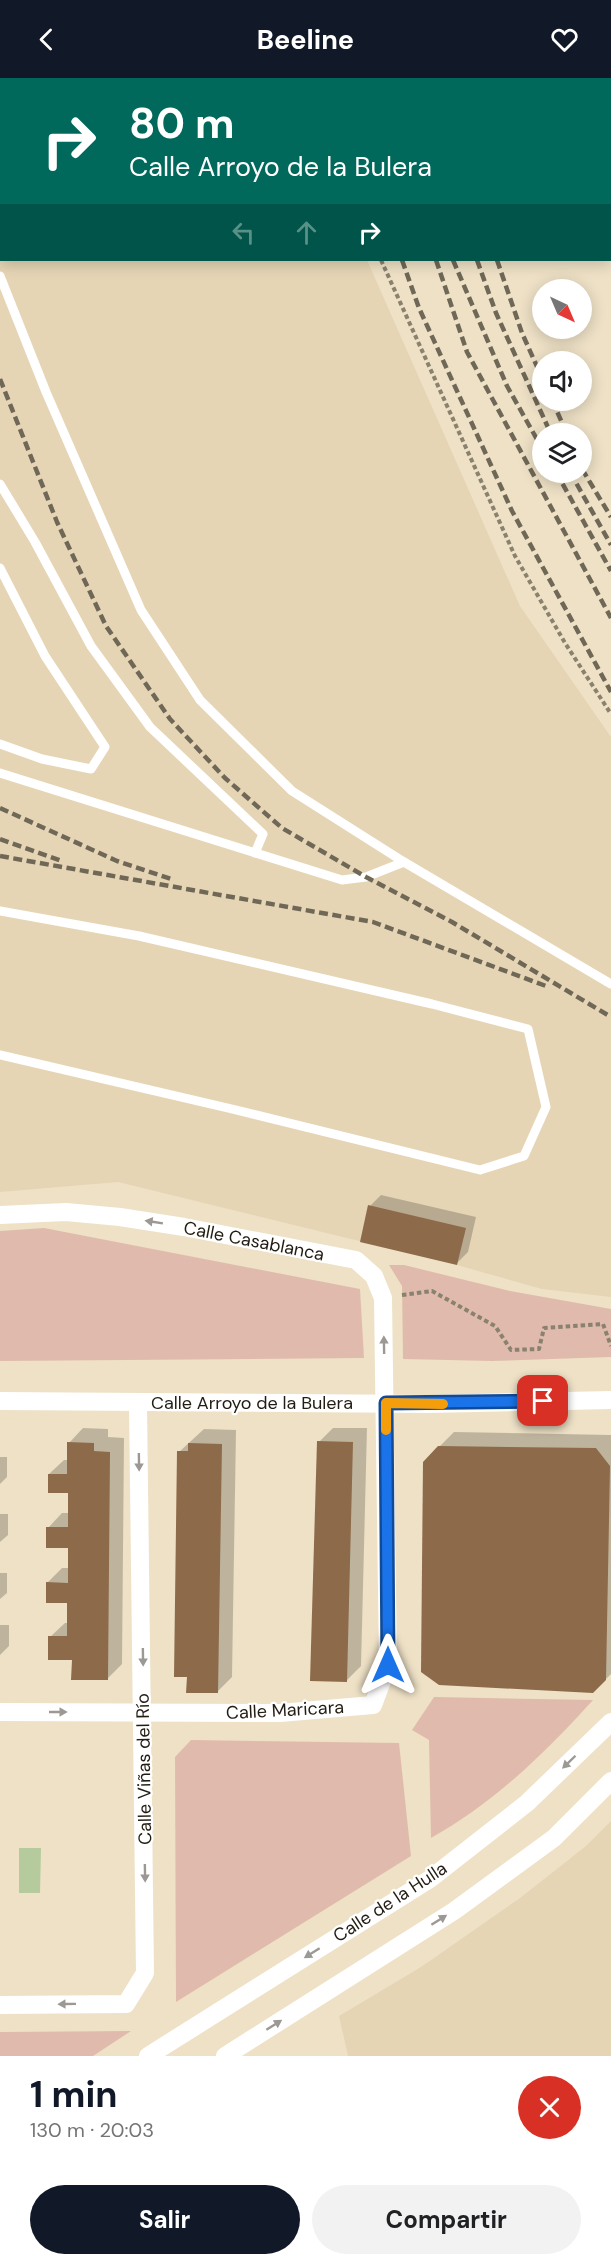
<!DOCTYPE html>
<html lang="es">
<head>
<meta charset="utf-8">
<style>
	body { margin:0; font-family:"DM Sans",sans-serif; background:#f2f2f2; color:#202124; height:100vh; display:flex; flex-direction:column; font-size:22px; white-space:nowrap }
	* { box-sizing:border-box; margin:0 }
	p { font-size:20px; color:#757577 }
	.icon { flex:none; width:33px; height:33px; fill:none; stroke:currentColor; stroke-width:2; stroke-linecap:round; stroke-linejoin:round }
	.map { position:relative; height:1978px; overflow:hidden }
	.panel { display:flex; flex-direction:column; background:#fff; flex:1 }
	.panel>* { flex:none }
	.guide { position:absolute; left:0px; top:0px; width:612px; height:183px; box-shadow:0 3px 15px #0003; background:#00695c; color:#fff; overflow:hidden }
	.needle { width:39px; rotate:136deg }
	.fabs { position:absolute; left:532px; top:201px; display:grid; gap:12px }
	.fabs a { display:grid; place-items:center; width:60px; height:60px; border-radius:50%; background:#fff; box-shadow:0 3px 15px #0003; font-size:30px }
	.pin { position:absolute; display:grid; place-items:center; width:51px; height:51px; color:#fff; margin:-26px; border-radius:12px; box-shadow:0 3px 9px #0006 }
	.me { position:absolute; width:66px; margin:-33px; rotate:0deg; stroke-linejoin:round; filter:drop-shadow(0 0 4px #0008) }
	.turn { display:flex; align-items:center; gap:21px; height:126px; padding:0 30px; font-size:27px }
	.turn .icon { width:78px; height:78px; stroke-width:2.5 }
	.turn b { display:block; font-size:42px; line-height:51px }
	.lanes { display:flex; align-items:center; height:57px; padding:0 30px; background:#0003; justify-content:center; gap:30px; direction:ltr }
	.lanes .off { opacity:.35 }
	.round { display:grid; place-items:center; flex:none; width:63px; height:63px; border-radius:32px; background:#f2f2f2 }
	.headline { display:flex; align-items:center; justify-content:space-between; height:102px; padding:0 30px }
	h1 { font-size:36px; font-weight:700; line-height:45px; color:#111827 }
	.button { display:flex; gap:12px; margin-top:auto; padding:12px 30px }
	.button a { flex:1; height:69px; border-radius:36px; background:#111827; color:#fff; font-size:24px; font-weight:700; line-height:69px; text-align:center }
	.button a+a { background:#f2f2f2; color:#202124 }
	header { display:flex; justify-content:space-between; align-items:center; height:78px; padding:0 30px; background:#111827; color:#fff; font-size:27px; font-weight:700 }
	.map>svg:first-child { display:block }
	.built { fill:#e6d5b5 }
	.green { fill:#e0bbad }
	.water { fill:#b5cb9e }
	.shadow { fill:#0003 }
	.building { fill:#8d6a49 }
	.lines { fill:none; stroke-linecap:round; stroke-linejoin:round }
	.path { stroke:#8a816e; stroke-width:4; stroke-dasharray:4.5 3; stroke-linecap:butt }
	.lane { stroke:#fff; stroke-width:9 }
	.street { stroke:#fff; stroke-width:18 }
	.rail { stroke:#706857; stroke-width:4.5; stroke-dasharray:9 4.5; stroke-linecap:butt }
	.oneway { fill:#9c9995 }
	.route-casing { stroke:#114b97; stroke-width:15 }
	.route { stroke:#1a73e8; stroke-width:10 }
	.slow { stroke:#f59e0b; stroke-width:10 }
	.labels { text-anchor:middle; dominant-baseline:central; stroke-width:4.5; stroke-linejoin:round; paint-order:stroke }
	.street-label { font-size:18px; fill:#221d13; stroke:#fff }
</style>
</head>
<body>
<header><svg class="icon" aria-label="back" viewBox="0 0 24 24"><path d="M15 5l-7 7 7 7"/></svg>Beeline<svg class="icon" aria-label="heart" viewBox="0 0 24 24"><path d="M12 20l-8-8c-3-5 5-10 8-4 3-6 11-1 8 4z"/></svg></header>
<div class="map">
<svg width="611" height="1978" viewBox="0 0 611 1978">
	<rect width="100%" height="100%" fill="#eee1c6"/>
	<!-- built -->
	<g class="built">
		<polygon points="0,0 302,0 302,1 2,2 2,182 367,182 520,528 611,659 611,1219 542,1211 457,1187 118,1104 0,1114"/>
		<polygon points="611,1743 611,1978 348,1978 339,1938 421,1889 520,1820 586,1768"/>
	</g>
	<!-- green -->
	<g class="green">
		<polygon points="44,1150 360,1211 364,1280 0,1283 0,1153"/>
		<polygon points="389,1187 404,1187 510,1213 611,1231 611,1279 492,1283 403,1281 402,1208"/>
		<path d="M 434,1619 L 435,1619 L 593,1622 C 545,1675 494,1725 431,1760 L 429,1662 L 412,1652 Z"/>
		<polygon points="191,1662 399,1665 411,1778 176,1924 175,1679"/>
		<polygon points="131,1953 93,1978 0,1978 0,1954"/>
	</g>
	<!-- water -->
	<polygon class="water" points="19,1770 41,1770 40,1815 19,1815"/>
	<!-- shadow -->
	<g class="shadow">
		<polygon points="514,0 611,0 611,56 610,2"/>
		<polygon points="381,1117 476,1139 468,1174 457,1185 370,1128"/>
		<polygon points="83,1350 108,1351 108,1359 124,1360 122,1586 108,1600 73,1581 50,1559 65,1545 68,1545 68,1524 47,1505 62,1490 70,1490 70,1468 48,1450 62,1435 70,1435 70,1414 49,1396 64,1382 69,1382 69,1365"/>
		<polygon points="333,1350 367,1350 361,1588 346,1603 319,1364"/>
		<polygon points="204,1351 236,1352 232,1599 217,1614 179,1374"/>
		<polygon points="454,1354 611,1357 611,1596 593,1614 439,1369"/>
		<polygon points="0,1379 7,1379 7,1399 0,1406"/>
		<polygon points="0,1436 8,1436 8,1457 0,1464"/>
		<polygon points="0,1495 7,1495 7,1515 0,1521"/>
		<polygon points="0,1547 9,1547 9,1568 0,1577"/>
	</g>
	<!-- building -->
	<g class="building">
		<polygon points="368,1127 466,1150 457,1187 360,1164"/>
		<polygon points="317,1363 353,1364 347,1604 310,1603"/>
		<polygon points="67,1364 94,1365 94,1373 110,1374 108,1602 71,1602 72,1582 48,1582 48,1558 67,1558 67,1525 46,1525 46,1504 68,1505 68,1470 46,1470 46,1449 68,1449 68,1415 48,1415 48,1396 67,1396"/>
		<polygon points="188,1365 222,1366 218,1615 186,1615 187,1599 174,1599 177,1373 188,1373"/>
		<polygon points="438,1368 596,1370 610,1388 606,1602 593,1615 439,1607 421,1594 423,1384"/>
	</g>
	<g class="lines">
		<!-- path -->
		<g class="path">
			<polyline points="320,0 320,2"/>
			<polyline points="381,182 515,478 565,565 611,636"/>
			<polyline points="402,1217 432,1213 495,1248 511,1272 539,1271 544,1250 603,1246 611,1268"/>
		</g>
		<!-- lane -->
		<g class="lane">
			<polyline points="0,198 46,314 141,532 200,622 292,713 404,784 611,906"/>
			<polyline points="0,406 35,464 91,568 150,649 263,756 255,775"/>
			<polyline points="0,490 45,578 105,669 91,691 42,681 0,666"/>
			<polyline points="0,695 342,802 366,799 404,784"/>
			<polyline points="0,833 139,858 432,926 528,951 546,1029 524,1078 480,1092 232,1031 0,977"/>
		</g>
		<!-- street -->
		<g class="street">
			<polyline points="0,1137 66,1134 120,1139 184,1149 356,1182 374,1198 383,1220 388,1587 373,1627 280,1635 0,1634"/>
			<polyline points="0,1323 430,1326 611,1322"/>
			<polyline points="0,1927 126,1926 145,1895 138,1326"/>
			<polyline points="148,1978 430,1801 527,1725 611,1644"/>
			<polyline points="225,1978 454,1833 554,1760 611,1703"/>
		</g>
		<!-- rail -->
		<g class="rail">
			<polyline points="339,0 339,2"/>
			<polyline points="375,0 375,2"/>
			<polyline points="391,0 392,2"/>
			<polyline points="415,0 415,2"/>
			<polyline points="434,0 434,2"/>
			<polyline points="402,182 419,230 512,433 611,614"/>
			<polyline points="436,182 467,274 611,540"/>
			<polyline points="453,182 507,308 543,372"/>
			<polyline points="477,182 496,235 551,356"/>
			<polyline points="497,182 522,255 543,302"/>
			<polyline points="0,301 57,444 106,548 170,641 225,700 282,750 366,799 452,844 611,939"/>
			<polyline points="552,322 567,356"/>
			<polyline points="582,391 611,439"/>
			<polyline points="556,394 611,493"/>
			<polyline points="570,394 611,467"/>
			<polyline points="0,730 117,783 174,802"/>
			<polyline points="0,761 62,783"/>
			<polyline points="0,778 373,844 546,908"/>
		</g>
	</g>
	<!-- one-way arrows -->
	<defs><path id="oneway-solid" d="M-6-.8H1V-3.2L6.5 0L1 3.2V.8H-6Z" transform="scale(1.5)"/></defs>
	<g class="oneway">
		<use href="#oneway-solid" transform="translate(154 1144) rotate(-171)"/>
		<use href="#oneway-solid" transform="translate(384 1267) rotate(-91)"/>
		<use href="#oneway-solid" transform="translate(139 1384) rotate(89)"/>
		<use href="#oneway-solid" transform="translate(143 1579) rotate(89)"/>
		<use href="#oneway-solid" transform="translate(58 1634)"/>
		<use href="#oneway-solid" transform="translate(569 1684) rotate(136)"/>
		<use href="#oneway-solid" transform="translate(145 1795) rotate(89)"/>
		<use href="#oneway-solid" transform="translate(439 1842) rotate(-32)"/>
		<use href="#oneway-solid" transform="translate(312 1875) rotate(148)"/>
		<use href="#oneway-solid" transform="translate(67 1926) rotate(179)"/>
		<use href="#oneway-solid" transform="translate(274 1947) rotate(-32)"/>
	</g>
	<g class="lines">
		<!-- route casing -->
		<g class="route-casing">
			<polyline id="route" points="388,1587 386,1325 543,1323"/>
		</g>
		<!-- route -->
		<use href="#route" class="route"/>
		<!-- slow -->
		<polyline class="slow" points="386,1352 386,1325 443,1326"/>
	</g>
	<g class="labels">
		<!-- street labels -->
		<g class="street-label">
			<text transform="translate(254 1163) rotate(11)">Calle Casablanca</text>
			<text x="252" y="1325">Calle Arroyo de la Bulera</text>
			<text transform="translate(285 1632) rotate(-3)">Calle Maricara</text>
			<text transform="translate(144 1691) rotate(-91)">Calle Viñas del Río</text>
			<text transform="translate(390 1824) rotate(-33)">Calle de la Hulla</text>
		</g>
	</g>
</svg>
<div class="fabs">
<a><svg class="needle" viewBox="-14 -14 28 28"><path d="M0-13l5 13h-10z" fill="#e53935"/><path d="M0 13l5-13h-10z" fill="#757577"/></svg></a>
<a><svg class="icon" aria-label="sound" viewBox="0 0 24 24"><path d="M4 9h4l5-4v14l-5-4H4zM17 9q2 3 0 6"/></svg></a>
<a><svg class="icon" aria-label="layers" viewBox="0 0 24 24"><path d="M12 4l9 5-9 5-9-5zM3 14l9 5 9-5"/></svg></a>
</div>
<div class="pin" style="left:543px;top:1323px;background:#d93025"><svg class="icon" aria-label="arrive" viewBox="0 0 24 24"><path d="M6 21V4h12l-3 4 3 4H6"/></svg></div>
<svg class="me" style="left:388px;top:1587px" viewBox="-20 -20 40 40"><path d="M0-17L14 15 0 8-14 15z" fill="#1a73e8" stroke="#fff" stroke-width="4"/></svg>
<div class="guide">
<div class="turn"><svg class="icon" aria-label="right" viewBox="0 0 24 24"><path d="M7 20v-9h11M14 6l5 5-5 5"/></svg><div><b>80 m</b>Calle Arroyo de la Bulera</div></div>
<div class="lanes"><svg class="icon off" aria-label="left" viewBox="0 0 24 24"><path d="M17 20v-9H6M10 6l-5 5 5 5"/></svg><svg class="icon off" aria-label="ahead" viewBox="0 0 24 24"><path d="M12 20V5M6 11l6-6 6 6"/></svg><svg class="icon" aria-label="right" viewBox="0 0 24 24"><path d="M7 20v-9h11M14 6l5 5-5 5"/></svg></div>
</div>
</div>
<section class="panel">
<div class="headline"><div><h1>1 min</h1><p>130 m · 20:03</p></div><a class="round" style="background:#d93025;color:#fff"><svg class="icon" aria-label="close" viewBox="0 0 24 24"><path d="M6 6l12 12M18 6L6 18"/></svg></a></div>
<div class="button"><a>Salir</a><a>Compartir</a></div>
</section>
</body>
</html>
